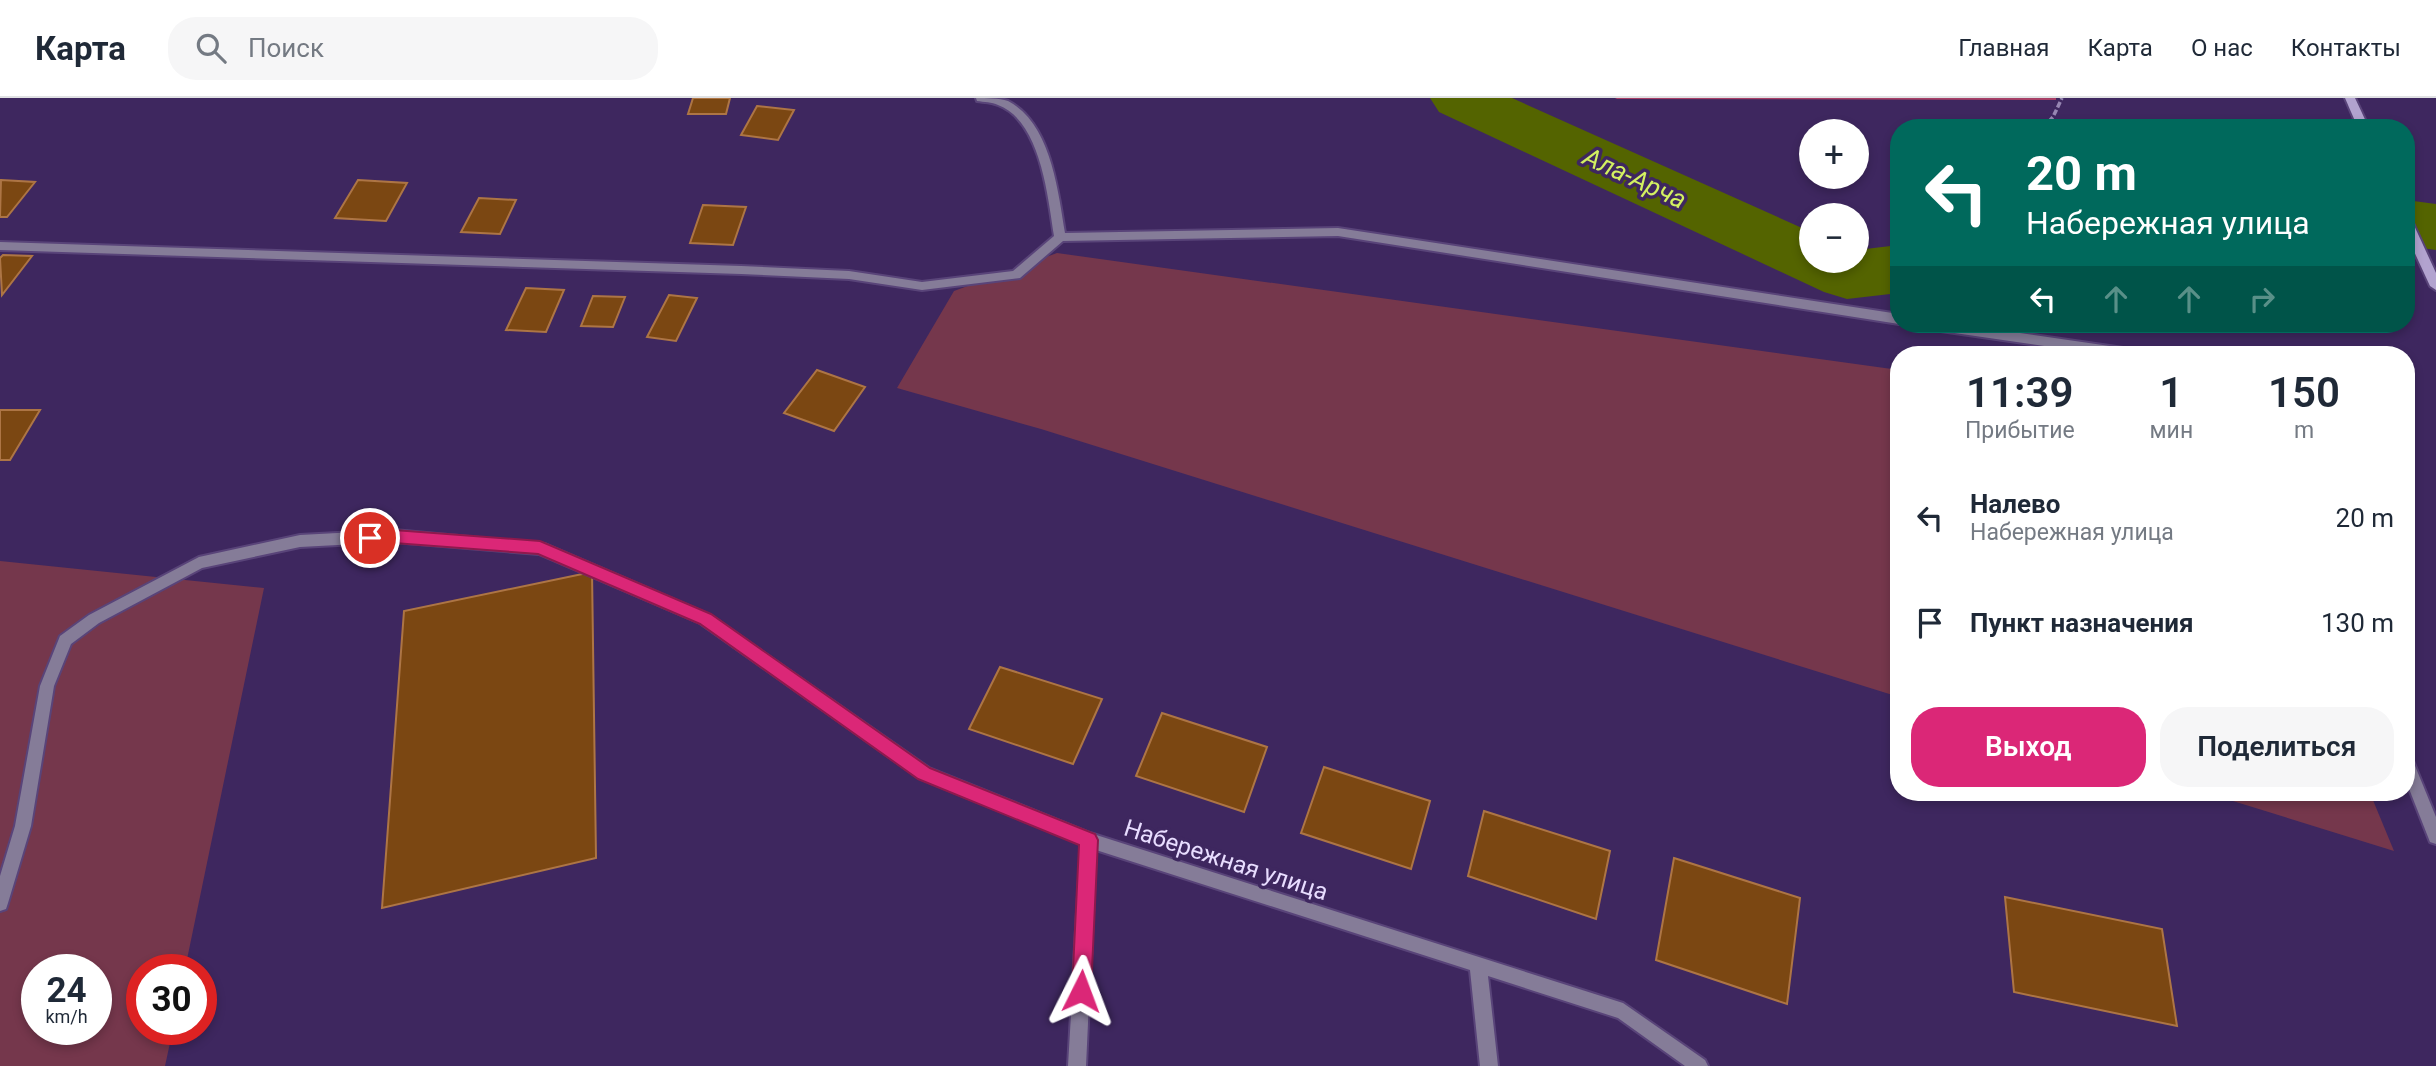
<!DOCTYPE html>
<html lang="ru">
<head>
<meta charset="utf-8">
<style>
	body { margin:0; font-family:Roboto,sans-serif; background:#f6f6f7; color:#1f2937; height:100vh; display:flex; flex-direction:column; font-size:26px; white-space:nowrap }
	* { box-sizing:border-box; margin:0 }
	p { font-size:23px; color:#747a83 }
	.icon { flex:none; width:38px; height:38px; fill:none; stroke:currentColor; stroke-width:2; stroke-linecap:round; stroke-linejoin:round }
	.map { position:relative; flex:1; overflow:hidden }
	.drawer { position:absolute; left:1890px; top:248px; width:525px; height:455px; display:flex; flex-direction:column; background:#fff; border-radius:28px; box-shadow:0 4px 10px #0003 }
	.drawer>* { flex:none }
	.hud { position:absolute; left:1890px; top:21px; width:525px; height:214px; border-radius:28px; box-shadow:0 4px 10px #0003; background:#00695c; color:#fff; overflow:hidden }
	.tools { position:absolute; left:1799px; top:21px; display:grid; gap:14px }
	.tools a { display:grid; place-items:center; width:70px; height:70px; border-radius:50%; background:#fff; box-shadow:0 4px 10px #0003; font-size:35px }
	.speed { position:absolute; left:21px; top:856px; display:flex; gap:14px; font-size:35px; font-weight:700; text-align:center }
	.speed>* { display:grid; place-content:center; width:91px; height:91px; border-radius:50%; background:#fff; box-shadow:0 4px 10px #0003; line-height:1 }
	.speed small { font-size:18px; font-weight:400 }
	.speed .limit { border:10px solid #d22; background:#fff; color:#111 }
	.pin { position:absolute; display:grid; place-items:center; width:60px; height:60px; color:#fff; margin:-30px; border:4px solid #fff; border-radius:50%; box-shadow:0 2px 7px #0007 }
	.me { position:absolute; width:77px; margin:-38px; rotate:3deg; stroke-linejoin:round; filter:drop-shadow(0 0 5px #0008) }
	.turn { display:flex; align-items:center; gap:24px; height:147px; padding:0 21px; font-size:32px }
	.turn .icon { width:91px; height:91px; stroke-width:2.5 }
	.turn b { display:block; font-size:49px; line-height:60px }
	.lanes { display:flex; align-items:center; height:66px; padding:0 21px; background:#0003; justify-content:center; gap:35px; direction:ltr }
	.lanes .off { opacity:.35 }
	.eta { display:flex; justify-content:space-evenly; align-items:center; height:119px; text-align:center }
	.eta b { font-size:42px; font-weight:600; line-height:49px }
	.button { display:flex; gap:14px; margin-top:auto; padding:14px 21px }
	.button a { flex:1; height:80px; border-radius:28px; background:#db2777; color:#fff; font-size:28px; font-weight:600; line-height:80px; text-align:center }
	.button a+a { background:#f6f6f7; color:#1f2937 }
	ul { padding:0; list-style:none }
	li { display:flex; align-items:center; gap:21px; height:105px; padding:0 21px }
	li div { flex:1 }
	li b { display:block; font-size:26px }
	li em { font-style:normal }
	header { display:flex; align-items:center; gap:42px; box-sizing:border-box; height:98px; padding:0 35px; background:#fff; border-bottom:2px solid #e0e1e3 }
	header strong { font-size:33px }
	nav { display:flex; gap:38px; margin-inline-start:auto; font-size:24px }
	.search { width:490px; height:63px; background:#f6f6f7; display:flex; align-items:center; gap:18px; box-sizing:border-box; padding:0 24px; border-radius:28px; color:#747a83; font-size:26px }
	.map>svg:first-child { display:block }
	.green { fill:#75374c; fill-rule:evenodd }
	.forest { fill:#a73f66 }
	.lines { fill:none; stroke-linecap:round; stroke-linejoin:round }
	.river { fill:#546400; fill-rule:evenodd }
	.building { fill:#7b4712; stroke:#ad7545; stroke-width:2 }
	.street-casing { stroke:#594479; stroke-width:4 }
	.secondary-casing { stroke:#594479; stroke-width:4 }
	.path { stroke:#9686b2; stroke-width:3.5; stroke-dasharray:6 2.5; stroke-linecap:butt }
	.street { fill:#857c98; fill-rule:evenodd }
	.secondary { fill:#b2a3cf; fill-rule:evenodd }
	.route { fill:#db2777; stroke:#8e194d; stroke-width:2 }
	.labels { text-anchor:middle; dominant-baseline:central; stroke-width:7; stroke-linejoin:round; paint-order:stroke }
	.street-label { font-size:24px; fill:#e8ddff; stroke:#3e275f }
	.water-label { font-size:26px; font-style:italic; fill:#d3f161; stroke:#3e275f }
</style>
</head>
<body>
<header>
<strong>Карта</strong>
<div class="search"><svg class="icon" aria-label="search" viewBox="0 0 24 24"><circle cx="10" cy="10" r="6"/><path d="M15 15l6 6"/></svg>Поиск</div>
<nav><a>Главная</a><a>Карта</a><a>О нас</a><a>Контакты</a></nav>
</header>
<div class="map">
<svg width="2436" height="968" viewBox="0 0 2436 968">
	<rect width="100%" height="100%" fill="#3e275f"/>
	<!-- green -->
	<g class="green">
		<polygon points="1057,155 1899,272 1899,599 1041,331 897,290 954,193"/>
		<path d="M 0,463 L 264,490 L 185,871 L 142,872 L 142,931 L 173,931 L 165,968 L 0,968 ZM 37,872 L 96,872 L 96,931 L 37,931 Z"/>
		<polygon points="2207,695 2370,695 2394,753"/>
	</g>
	<!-- forest -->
	<polygon class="forest" points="1615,0 2056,0 2056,2 1617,1"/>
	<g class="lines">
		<!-- river -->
		<g class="river">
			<polygon points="1430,0 1512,0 1811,134 1811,163 1857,163 1857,152 1899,147 1899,195 1847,201 1824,194 1439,14"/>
			<polygon points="2406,102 2436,106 2436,152 2406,148"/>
		</g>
	</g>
	<!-- building -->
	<g class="building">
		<polygon points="693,0 730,0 726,16 688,16"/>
		<polygon points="757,8 794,12 778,42 741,37"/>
		<polygon points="1,82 35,84 7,119 0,119"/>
		<polygon points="358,82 407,85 386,123 335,120"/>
		<polygon points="479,100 516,102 500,136 461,134"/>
		<polygon points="703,107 746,109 733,147 690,145"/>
		<polygon points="3,157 32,158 2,197 0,160"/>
		<polygon points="526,190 564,192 546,234 506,232"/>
		<polygon points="669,197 697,200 676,243 647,239"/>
		<polygon points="593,198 625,199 613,229 581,228"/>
		<polygon points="817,272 865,289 834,333 784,315"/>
		<polygon points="0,312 40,312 10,362 0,362"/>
		<polygon points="592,474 596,760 382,810 404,513"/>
		<polygon points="1000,569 1102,601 1073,666 969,631"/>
		<polygon points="1162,615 1267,649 1244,714 1136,678"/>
		<polygon points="1324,669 1430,703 1411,771 1301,735"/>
		<polygon points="1484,713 1610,753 1596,821 1468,778"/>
		<polygon points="1674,760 1800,800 1787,906 1656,862"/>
		<polygon points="2005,799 2162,831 2177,928 2014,894"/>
	</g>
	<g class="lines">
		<!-- street casing -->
		<g class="street-casing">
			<g id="street">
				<path d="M 976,0 C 986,0 999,0 1008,3 C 1051,25 1058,93 1065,135 L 1338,130 L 1899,216 L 1899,226 L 1338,138 L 1063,143 L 1020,180 L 922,192 L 849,181 L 741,176 L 0,152 L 0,144 L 741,168 L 849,173 L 922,184 L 1013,173 L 1054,138 C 1048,100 1041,23 998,7 C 992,4 984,4 977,3 Z"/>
				<polygon points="1921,226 1957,226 2137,252 2143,257 2107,257 1927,231"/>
				<polygon points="394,432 545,446 710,517 929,670 1090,735 1623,905 1705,962 1708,968 1685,968 1618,920 1488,878 1498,968 1480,968 1470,872 1096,752 1086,968 1068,968 1081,746 919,680 700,525 539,456 394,444 300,449 202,470 99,525 71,546 54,588 31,728 8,805 6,811 0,813 0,778 15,728 40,588 60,538 89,517 199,459 300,437"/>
				<polygon points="2406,656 2411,658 2436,719 2436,746 2430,744 2406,683"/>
			</g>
		</g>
		<!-- secondary casing -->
		<g class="secondary-casing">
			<g id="secondary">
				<polygon points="2345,0 2355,0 2369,30 2358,30"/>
				<polygon points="2406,119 2412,123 2436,175 2436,192 2430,188 2406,136"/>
			</g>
		</g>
		<!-- path -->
		<polyline class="path" points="2043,30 2053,19 2062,0"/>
		<!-- street -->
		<use href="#street" class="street"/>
		<!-- secondary -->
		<use href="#secondary" class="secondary"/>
	</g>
	<!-- route -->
	<polygon class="route" points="394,432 540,443 711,516 930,670 1095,736 1098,742 1091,893 1088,899 1081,902 1074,899 1072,893 1079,747 918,681 700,526 538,456 394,445 370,446 363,440 370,433"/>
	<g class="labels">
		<!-- street labels -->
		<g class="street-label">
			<text transform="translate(1226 762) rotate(18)">Набережная улица</text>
		</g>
		<!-- water labels -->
		<g class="water-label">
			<text transform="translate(1635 80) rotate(25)">Ала-Арча</text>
		</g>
	</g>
</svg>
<div class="tools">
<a>+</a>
<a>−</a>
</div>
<div class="speed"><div>24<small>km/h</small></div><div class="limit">30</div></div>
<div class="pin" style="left:370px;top:440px;background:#d93025"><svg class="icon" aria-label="arrive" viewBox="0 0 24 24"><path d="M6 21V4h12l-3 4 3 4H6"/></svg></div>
<svg class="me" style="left:1081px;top:893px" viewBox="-20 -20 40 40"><path d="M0-17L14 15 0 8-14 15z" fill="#db2777" stroke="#fff" stroke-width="4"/></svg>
<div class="hud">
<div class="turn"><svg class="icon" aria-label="left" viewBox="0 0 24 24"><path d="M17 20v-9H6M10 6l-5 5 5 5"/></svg><div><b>20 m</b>Набережная улица</div></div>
<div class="lanes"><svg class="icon" aria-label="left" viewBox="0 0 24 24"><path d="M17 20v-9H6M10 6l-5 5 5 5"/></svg><svg class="icon off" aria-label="ahead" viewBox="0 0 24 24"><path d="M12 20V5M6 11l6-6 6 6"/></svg><svg class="icon off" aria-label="ahead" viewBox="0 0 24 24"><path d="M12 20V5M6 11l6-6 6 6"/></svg><svg class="icon off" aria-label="right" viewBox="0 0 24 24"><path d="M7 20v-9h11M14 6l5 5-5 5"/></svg></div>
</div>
<section class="drawer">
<div class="eta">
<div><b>11:39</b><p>Прибытие</p></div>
<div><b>1</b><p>мин</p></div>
<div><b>150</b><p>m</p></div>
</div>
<ul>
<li><svg class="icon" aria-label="left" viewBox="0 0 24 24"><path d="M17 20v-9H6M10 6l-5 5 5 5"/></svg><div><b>Налево</b><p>Набережная улица</p></div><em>20 m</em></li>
<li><svg class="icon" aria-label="arrive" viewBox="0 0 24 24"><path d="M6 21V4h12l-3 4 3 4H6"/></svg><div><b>Пункт назначения</b></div><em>130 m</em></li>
</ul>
<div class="button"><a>Выход</a><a>Поделиться</a></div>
</section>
</div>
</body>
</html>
